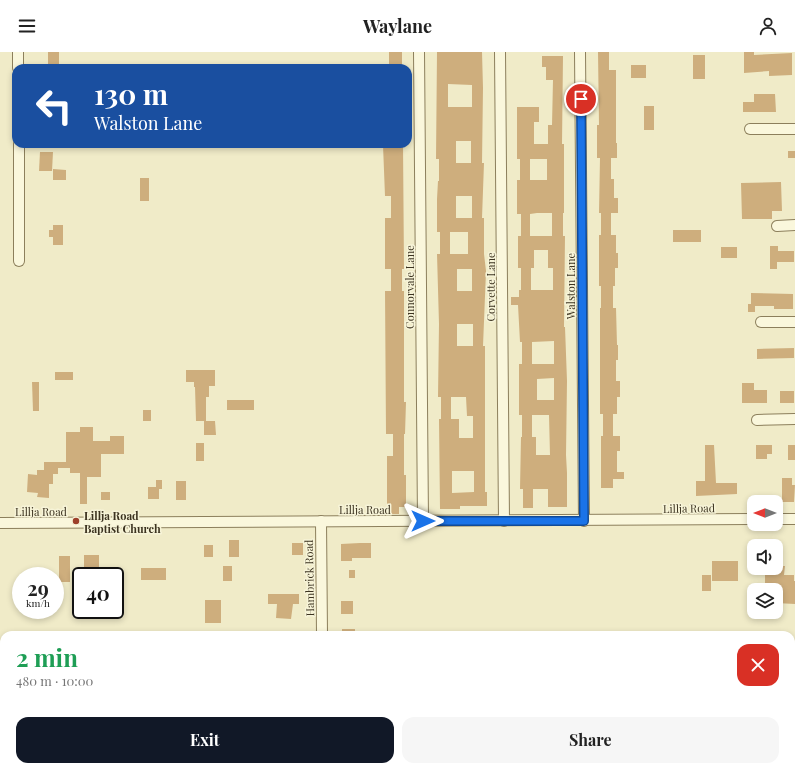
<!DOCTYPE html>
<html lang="en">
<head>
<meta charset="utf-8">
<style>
	body { margin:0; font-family:"Playfair Display",serif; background:#f6f6f6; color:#222; height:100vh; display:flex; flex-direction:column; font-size:15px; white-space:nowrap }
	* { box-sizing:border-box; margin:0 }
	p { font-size:13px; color:#767676 }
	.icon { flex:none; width:22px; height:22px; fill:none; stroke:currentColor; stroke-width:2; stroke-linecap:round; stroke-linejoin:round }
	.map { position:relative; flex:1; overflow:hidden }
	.sheet { position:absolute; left:0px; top:579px; width:795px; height:140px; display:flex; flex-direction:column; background:#fff; border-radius:12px 12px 0 0; box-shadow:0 2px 6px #0003 }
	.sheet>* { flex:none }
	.guide { position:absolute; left:12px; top:12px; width:400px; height:84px; border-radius:12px; box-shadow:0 2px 6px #0003; background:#1a4fa0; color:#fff; overflow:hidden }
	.needle { width:26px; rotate:270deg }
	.tools { position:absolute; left:747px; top:443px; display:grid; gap:8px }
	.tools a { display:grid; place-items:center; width:36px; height:36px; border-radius:8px; background:#fff; box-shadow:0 2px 6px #0003; font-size:20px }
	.speed { position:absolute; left:12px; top:515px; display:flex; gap:8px; font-size:20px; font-weight:700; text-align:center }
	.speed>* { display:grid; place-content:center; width:52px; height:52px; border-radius:50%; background:#fff; box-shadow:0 2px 6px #0003; line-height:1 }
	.speed small { font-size:10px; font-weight:400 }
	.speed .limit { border:2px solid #111; border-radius:6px; background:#fff; color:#111 }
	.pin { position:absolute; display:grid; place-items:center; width:34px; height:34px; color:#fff; margin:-17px; border:2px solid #fff; border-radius:50%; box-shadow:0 1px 4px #0007 }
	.me { position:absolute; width:44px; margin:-22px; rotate:90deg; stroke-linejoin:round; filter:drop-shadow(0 0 3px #0008) }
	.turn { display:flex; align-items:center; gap:14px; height:84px; padding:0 16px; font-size:18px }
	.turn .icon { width:52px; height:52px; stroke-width:2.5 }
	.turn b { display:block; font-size:28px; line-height:34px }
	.round { display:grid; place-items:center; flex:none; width:42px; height:42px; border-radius:12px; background:#f6f6f6 }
	.overview { display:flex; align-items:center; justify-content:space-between; height:68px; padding:0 16px }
	h1 { font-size:24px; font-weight:700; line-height:30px; color:#1e9e55 }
	.action { display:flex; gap:8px; margin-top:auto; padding:8px 16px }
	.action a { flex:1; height:46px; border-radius:12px; background:#111827; color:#fff; font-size:16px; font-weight:700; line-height:46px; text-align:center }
	.action a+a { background:#f6f6f6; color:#222 }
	header { display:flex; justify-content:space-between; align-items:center; height:52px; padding:0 16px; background:#fff; font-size:18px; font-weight:700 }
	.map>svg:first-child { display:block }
	.building { fill:#ceae7d; fill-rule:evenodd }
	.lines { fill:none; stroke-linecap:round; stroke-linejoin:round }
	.minor-casing { stroke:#8c7f5c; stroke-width:12 }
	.minor { stroke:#faf7dc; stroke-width:10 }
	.route-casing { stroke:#114b97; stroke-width:10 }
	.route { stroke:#1a73e8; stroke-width:7 }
	.poi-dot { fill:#9d402a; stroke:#f7f4d8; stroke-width:1.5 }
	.labels { text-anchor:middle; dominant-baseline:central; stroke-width:3; stroke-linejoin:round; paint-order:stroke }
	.street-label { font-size:11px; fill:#3c3320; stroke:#f7f4d8 }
	.poi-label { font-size:11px; font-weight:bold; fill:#3c3320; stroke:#f7f4d8; text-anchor:start }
</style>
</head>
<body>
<header><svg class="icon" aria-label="menu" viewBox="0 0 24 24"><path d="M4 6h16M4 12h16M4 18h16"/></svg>Waylane<svg class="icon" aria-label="person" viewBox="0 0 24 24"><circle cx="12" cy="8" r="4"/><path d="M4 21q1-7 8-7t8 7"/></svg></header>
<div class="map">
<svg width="795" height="719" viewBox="0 0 795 719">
	<rect width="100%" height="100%" fill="#f0ebc8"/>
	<!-- building -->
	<g class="building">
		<rect x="48" y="0" width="11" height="16"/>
		<rect x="389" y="0" width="13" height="15"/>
		<path d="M 437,0 L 482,0 L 483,36 L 482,111 L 484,111 L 482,166 L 484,166 L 484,202 L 486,219 L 483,294 L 485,294 L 485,440 L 487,440 L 487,454 L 460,454 L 460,457 L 440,457 L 439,367 L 441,367 L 441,345 L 438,345 L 439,272 L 437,202 L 440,202 L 440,180 L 437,180 L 437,147 L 438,129 L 439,129 L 439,107 L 436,107 ZM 448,32 L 472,33 L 472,55 L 448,55 ZM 456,89 L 471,89 L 471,111 L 456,111 ZM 456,144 L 472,144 L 472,166 L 456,166 ZM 450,180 L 468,180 L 468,202 L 450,202 ZM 457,217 L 472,217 L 472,239 L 457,239 ZM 457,272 L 473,272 L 473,294 L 457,294 ZM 451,345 L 466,345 L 467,364 L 473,364 L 473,386 L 459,386 L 459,367 L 451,367 ZM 452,419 L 474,419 L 474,440 L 452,441 Z"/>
		<polygon points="598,0 609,0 609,18 616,18 616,91 617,91 617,106 611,106 611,127 614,127 614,146 618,146 618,161 611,161 611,183 616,183 616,201 618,201 618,216 615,216 615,234 613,234 613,256 616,256 617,293 618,293 618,308 616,308 616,329 620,329 620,345 617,345 617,362 613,362 613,384 620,384 620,399 617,399 617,420 624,420 624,427 613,427 613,436 601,436 601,384 603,384 603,362 600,362 600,256 601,256 601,234 599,234 599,183 601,183 601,161 599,161 600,106 597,106 597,73 599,73"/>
		<polygon points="744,0 754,0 754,3 792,1 792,23 769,24 769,19 744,21"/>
		<rect x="693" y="3" width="12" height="24"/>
		<path d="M 542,4 L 563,4 L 562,92 L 564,92 L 564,161 L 563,161 L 563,184 L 565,184 L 564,275 L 565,275 L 567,329 L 566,403 L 567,421 L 567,455 L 548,455 L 548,437 L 533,437 L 533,456 L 523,456 L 523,437 L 520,437 L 521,385 L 522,385 L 522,363 L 519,363 L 519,312 L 522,312 L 522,290 L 520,290 L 518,253 L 511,253 L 511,245 L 519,245 L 519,238 L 521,238 L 521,216 L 518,216 L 518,184 L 521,184 L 521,162 L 517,162 L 517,128 L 520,128 L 520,107 L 517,107 L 517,55 L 539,55 L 539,70 L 534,70 L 534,92 L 548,92 L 548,73 L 552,73 L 553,28 L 546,28 L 546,15 L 542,15 ZM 530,107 L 547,107 L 547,128 L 530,128 ZM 537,161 L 552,161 L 552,184 L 530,184 L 530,162 ZM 534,198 L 548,198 L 548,216 L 553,216 L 553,238 L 531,238 L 531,216 L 534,216 ZM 554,289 L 554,312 L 532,312 L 532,290 ZM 554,326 L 554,348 L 537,348 L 537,327 ZM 532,363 L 549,363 L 550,403 L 536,403 L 536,385 L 532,385 Z"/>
		<rect x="631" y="13" width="15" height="13"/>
		<polygon points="754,42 775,42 776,60 743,60 743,50 754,50"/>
		<rect x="644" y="54" width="10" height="24"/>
		<polygon points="403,92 404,217 402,217 402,239 404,239 404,350 406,350 405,382 404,382 404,423 406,423 406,455 399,455 399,462 387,462 387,404 393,404 393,382 386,382 385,239 391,239 391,217 385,217 385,166 391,166 391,144 385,144 383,93"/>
		<rect x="788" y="99" width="7" height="7"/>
		<polygon points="40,100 53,100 52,119 39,119"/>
		<polygon points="53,117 66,118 66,128 53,128"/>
		<rect x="140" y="126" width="9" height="23"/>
		<polygon points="781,130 782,159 772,159 772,167 742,167 741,131"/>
		<polygon points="53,173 63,173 63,193 53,193 53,185 49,185 49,178 53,178"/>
		<rect x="673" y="178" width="28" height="12"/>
		<polygon points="770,194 778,194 778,199 794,199 794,210 777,210 777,217 770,217"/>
		<rect x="721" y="195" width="16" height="11"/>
		<polygon points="751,241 793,242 793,257 774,257 774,254 755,254 755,260 748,260 748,252 751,252"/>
		<polygon points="794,296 794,306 757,307 757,297"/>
		<polygon points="186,318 215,318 215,334 209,334 209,345 206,345 206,369 196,369 195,335 194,335 194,330 186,330"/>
		<rect x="55" y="320" width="18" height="8"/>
		<polygon points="32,330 39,330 39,359 33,359"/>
		<polygon points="742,331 754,331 754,338 767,338 767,351 742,351"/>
		<rect x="780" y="339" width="14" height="12"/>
		<rect x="227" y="348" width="27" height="10"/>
		<rect x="143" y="358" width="8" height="11"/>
		<polygon points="204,369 215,369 216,383 204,383"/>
		<polygon points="80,375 93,375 93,389 110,389 110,384 124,384 124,402 101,402 101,425 87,425 87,452 80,452 80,421 70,421 70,416 58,416 58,422 53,422 53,432 49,432 49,446 37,445 38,441 27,440 28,422 37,423 37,418 44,418 44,410 66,410 66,380 80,380"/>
		<rect x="196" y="391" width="8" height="18"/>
		<polygon points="705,393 714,393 716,431 737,431 737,442 696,444 696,429 705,429"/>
		<polygon points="756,393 772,393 772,402 767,402 767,407 756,407"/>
		<rect x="788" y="393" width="7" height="15"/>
		<polygon points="782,426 792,426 792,433 795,433 794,450 782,450"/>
		<polygon points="156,428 162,428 162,437 159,437 159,447 148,447 148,435 156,435"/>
		<rect x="176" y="429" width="10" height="19"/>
		<rect x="101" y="440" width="9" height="8"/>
		<rect x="229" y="488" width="10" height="17"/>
		<rect x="292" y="491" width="11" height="12"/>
		<polygon points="360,491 371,491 371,506 352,506 352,509 341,509 341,492"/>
		<rect x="204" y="493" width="9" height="12"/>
		<rect x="84" y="503" width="15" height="12"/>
		<rect x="59" y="504" width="11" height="26"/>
		<rect x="712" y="509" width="26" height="20"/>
		<rect x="223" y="514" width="9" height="15"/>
		<polygon points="776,514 785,514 784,523 794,523 794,529 795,529 795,552 776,551 776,538 765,538 765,523 774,523 774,516 776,516"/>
		<rect x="141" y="516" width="25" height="12"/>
		<rect x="349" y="518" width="6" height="8"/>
		<rect x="702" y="523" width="9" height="16"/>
		<polygon points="268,542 299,542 299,552 293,552 291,567 276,566 277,552 268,552"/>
		<rect x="205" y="548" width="16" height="23"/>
		<rect x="341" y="549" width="12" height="13"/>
		<rect x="342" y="577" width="13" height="6"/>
	</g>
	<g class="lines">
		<!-- minor casing -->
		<g class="minor-casing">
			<g id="minor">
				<polyline points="18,0 18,16"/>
				<polyline points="419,0 423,469"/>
				<polyline points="500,0 504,469"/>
				<polyline points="580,0 584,469"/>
				<polyline points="750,77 795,77"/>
				<polyline points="777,174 795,173"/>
				<polyline points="19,209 19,92"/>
				<polyline points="761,270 795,270"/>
				<polyline points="757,368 795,367"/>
				<polyline points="776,467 795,467"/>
				<polyline points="321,469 322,583"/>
				<polyline points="0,471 754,467"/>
				<polyline points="323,715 323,719"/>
			</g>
		</g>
		<!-- minor -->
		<use href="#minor" class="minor"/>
	</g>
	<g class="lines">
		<!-- route casing -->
		<g class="route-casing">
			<polyline id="route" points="423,469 584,469 581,47"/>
		</g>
		<!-- route -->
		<use href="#route" class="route"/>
	</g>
	<!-- markers -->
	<circle class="poi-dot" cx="76" cy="469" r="4"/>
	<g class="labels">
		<!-- street labels -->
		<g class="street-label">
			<text transform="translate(570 234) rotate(-90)">Walston Lane</text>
			<text transform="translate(409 235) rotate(-90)">Connorvale Lane</text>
			<text transform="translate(490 235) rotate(-90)">Corvette Lane</text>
			<text transform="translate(689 456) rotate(-1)">Lillja Road</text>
			<text x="365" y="457">Lillja Road</text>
			<text x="41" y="459">Lillja Road</text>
			<text transform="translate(309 526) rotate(-91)">Hambrick Road</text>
		</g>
		<!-- poi labels -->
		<g class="poi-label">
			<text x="84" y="463">Lillja Road<tspan x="84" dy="13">Baptist Church</tspan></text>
		</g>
	</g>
</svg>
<div class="tools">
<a><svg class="needle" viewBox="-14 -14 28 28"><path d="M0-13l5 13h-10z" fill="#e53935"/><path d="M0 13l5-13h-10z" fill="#767676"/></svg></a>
<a><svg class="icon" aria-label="sound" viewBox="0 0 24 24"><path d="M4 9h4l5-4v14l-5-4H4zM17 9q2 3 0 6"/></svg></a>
<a><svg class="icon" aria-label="layers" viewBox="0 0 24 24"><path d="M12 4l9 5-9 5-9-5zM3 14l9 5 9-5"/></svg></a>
</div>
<div class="speed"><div>29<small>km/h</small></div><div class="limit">40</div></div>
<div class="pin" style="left:581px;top:47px;background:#d93025"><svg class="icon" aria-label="arrive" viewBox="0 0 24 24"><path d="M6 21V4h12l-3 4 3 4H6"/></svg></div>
<svg class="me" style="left:423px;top:469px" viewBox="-20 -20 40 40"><path d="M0-17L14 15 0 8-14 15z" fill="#1a73e8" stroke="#fff" stroke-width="4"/></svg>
<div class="guide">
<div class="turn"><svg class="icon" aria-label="left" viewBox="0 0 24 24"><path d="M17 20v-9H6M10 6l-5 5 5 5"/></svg><div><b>130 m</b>Walston Lane</div></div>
</div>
<section class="sheet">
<div class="overview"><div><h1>2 min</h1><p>480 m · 10:00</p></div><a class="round" style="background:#d93025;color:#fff"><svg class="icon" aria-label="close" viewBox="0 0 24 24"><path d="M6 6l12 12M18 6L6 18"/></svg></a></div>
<div class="action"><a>Exit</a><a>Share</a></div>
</section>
</div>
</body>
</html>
